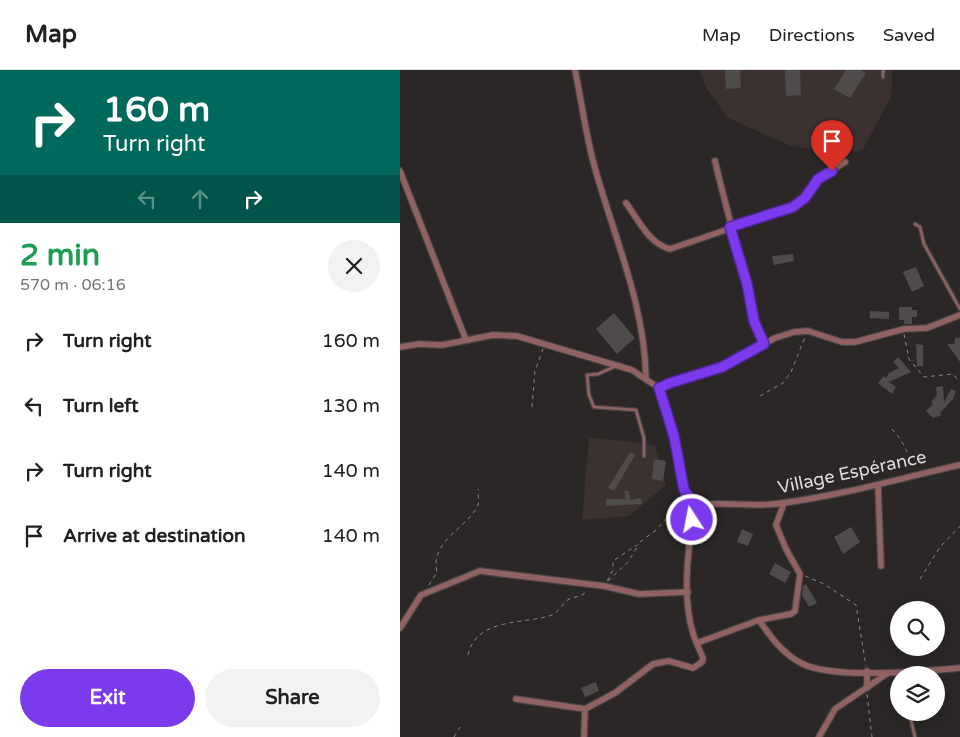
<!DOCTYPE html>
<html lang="en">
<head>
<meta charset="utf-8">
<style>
	body { margin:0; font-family:"Varela Round",sans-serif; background:#f2f2f2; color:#202124; height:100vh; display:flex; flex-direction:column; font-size:19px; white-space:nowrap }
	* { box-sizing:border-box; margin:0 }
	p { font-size:16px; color:#757577 }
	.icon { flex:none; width:28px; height:28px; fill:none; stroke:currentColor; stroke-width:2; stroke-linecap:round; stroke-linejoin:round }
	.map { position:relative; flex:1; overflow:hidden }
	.side { display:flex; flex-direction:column; background:#fff; width:400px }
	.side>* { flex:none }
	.banner { background:#00695c; color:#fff; overflow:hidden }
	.controls { position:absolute; left:490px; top:531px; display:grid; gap:10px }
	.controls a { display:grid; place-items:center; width:55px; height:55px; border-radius:50%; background:#fff; box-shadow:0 2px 12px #0003; font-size:25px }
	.pin { position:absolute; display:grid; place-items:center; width:42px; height:42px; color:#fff; margin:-51px -21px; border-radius:50% 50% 50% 0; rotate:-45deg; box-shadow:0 0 5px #0007 }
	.pin .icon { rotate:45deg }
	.me { position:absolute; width:55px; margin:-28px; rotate:349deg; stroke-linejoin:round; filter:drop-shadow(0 0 4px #0008) }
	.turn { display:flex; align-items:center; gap:18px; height:105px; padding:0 20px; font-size:22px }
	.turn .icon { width:65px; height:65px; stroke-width:2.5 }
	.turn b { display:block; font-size:35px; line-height:42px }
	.lanes { display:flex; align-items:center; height:48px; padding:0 20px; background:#0003; justify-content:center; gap:25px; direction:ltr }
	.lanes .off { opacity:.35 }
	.round { display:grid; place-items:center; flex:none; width:52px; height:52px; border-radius:26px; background:#f2f2f2 }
	.overview { display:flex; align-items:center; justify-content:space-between; height:85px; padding:0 20px }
	h1 { font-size:30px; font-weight:800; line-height:38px; color:#1e9e55 }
	.cta { display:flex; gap:10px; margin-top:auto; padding:10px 20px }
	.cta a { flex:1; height:58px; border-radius:30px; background:#7c3aed; color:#fff; font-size:20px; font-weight:800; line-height:58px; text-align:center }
	.cta a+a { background:#f2f2f2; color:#202124 }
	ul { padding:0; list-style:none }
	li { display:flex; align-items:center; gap:15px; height:65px; padding:0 20px }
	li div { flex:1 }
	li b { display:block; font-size:19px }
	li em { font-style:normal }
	header { display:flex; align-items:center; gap:30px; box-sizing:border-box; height:70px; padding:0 25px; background:#fff; border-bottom:1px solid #e0e0e0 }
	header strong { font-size:24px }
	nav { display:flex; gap:28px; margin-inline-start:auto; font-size:18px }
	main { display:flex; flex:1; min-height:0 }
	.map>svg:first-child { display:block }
	.built { fill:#3b3130 }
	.building { fill:#4f4b4b }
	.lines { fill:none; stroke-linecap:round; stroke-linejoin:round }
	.service-casing { stroke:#484444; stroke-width:5 }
	.minor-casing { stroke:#484444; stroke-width:8 }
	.path { stroke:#8a8787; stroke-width:1; stroke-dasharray:4 4; stroke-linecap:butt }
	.service { stroke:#916262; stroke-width:2.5 }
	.minor { stroke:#916262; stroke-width:5.5 }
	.route-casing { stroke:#51269a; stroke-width:12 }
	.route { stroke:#7c3aed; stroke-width:9 }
	.labels { text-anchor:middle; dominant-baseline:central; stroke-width:5; stroke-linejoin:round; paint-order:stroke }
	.street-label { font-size:18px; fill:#dedcdc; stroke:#2b2727 }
</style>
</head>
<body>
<header>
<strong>Map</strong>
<nav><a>Map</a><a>Directions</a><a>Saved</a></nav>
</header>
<main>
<section class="side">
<div class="banner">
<div class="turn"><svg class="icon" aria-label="right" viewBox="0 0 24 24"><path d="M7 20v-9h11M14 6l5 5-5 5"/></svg><div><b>160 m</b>Turn right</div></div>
<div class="lanes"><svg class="icon off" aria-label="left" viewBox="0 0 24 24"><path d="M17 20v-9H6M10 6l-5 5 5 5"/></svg><svg class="icon off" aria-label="ahead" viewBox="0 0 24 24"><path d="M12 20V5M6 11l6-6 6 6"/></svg><svg class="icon" aria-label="right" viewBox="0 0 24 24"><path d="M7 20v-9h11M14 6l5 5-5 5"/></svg></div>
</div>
<div class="overview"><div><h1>2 min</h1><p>570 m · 06:16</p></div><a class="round"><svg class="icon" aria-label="close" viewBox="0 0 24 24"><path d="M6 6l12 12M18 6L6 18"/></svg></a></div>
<ul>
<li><svg class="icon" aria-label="right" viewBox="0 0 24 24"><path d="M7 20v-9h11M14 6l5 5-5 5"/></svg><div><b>Turn right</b></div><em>160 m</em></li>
<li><svg class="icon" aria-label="left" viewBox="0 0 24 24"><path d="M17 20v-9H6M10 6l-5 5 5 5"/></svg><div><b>Turn left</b></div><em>130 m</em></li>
<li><svg class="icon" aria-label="right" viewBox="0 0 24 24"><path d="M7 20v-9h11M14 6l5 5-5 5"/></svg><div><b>Turn right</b></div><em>140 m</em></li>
<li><svg class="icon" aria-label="arrive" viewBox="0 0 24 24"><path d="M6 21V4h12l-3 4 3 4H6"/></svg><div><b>Arrive at destination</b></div><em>140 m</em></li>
</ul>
<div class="cta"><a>Exit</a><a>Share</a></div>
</section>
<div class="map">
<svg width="560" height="667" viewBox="0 0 560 667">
	<rect width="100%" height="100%" fill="#2b2727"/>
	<!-- built -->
	<g class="built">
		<polygon points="299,0 492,0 492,16 490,29 463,79 456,82 449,80 447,85 389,75 328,48 307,19"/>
		<polygon points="189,367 255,375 266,415 229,446 182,450"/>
	</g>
	<!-- building -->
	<g class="building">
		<polygon points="325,0 340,0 341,18 326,19"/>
		<polygon points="385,0 400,0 401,25 386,26"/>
		<polygon points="446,0 461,0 466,3 450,28 434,19"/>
		<polygon points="393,184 394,191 374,195 372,186"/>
		<polygon points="516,197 524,216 512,222 503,202"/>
		<polygon points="499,237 512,237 512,240 517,240 517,247 512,247 512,254 504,254 504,250 499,250"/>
		<polygon points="470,241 489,242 489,249 470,248"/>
		<polygon points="214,243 235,268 217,284 196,259"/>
		<polygon points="555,268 560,268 560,292 547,274 554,274"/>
		<polygon points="516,274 523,275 523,296 517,296"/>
		<polygon points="498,287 511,302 489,312 496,317 492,324 478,313 484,306 486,308 489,303 499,298 493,292"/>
		<polygon points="543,316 544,332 551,319 556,321 553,329 540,343 542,345 533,348 526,341 533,334 531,332 537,325 536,317"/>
		<polygon points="230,382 235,385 214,421 208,418"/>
		<polygon points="254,389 266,391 263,411 252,409"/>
		<polygon points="224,421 229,421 230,430 241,428 242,434 206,436 206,429 226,429"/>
		<polygon points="451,457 460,472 443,484 434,467"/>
		<polygon points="342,459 353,464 348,476 337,472"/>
		<polygon points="375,493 391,502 385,513 369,504"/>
		<polygon points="406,514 417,533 409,537 402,525 403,516"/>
		<polygon points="196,612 199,621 185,627 181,618"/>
	</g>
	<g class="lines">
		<!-- service casing -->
		<g class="service-casing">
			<g id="service">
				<polyline points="483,0 483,7"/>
				<polyline points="515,154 520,157 524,174 560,239"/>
				<polyline points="216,296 198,304 187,305 189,325 194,337 236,340 244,368 244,386"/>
				<polyline points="509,642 515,667"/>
			</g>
		</g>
		<!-- minor casing -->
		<g class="minor-casing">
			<g id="minor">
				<path d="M 175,0 C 181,29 185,58 192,87 C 211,161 245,231 246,309"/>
				<path d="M 315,91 C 324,130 335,168 345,207 C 351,230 354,252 364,274"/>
				<polyline points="0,101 66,270"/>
				<path d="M 226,133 C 238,149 249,174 270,179 L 393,137 L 405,128 L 418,109 L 445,92"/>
				<path d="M 0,277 L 19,274 L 42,275 L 93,265 L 117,266 L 232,300 L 259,318 L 274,366 L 283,420 L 295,435 C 324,431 354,438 383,433 C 443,425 501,408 560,395"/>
				<polyline points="259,318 270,313 322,297 375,268 394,262 408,261 442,272 455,272 504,259 527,258 560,245"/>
				<polyline points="478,415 481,496"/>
				<polyline points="359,550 391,544 395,541 400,504 386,479 376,455 384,433"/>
				<polyline points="0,558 21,525 80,501 204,516 239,524 288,522"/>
				<path d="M 297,573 L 359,550 C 370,566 383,584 401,593 C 432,610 523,601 560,598"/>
				<polyline points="467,601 467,618"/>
				<path d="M 116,629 L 185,639 L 215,623 L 253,594 L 269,591 L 293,598 L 302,592 L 303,588 C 300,580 295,571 293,563 C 281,525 289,472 295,435"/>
				<polyline points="184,667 185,639"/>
				<polyline points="419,667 435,639 488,603"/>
			</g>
		</g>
		<!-- path -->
		<g class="path">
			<polyline points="504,264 509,289 524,307 553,304 558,310"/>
			<polyline points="360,326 383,313 391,302 405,267"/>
			<polyline points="132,337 135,301 143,279"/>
			<polyline points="492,359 501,370 516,399"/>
			<polyline points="240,472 255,461 277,438 287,436"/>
			<polyline points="405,506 424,514 456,535 466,596"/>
			<polyline points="520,509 540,477 560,456"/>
			<polyline points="207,511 213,500 213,491 237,475"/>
			<polyline points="208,511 228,492 239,474"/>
			<path d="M 29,515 L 37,502 C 29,471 69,457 78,435 C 79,430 78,424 78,419"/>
			<path d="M 68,585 C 76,548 123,554 149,546 C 160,543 161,534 169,529 L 182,525 L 188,521"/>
			<polyline points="467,624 472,667"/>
			<polyline points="54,667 60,657"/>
		</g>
		<!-- service -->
		<use href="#service" class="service"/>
		<!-- minor -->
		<use href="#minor" class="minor"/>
	</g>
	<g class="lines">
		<!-- route casing -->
		<g class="route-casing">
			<polyline id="route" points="292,450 295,435 284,420 274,366 259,318 270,313 322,297 364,274 354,251 347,214 330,157 393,137 405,128 418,109 432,101"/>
		</g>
		<!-- route -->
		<use href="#route" class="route"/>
	</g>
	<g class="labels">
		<!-- street labels -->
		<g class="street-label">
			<text transform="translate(452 402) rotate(-12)">Village Espérance</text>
		</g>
	</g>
</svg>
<div class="controls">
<a><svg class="icon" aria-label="search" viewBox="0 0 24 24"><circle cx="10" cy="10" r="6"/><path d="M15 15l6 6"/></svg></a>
<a><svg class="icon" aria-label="layers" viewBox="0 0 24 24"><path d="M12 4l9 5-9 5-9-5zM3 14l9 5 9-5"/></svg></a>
</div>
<div class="pin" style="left:432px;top:101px;background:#d93025"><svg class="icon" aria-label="arrive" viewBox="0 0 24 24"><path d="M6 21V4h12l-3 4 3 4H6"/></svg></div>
<svg class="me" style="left:292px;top:450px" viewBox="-20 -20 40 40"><circle r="17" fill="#7c3aed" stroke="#fff" stroke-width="3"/><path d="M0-11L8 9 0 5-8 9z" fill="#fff"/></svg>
</div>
</main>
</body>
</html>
